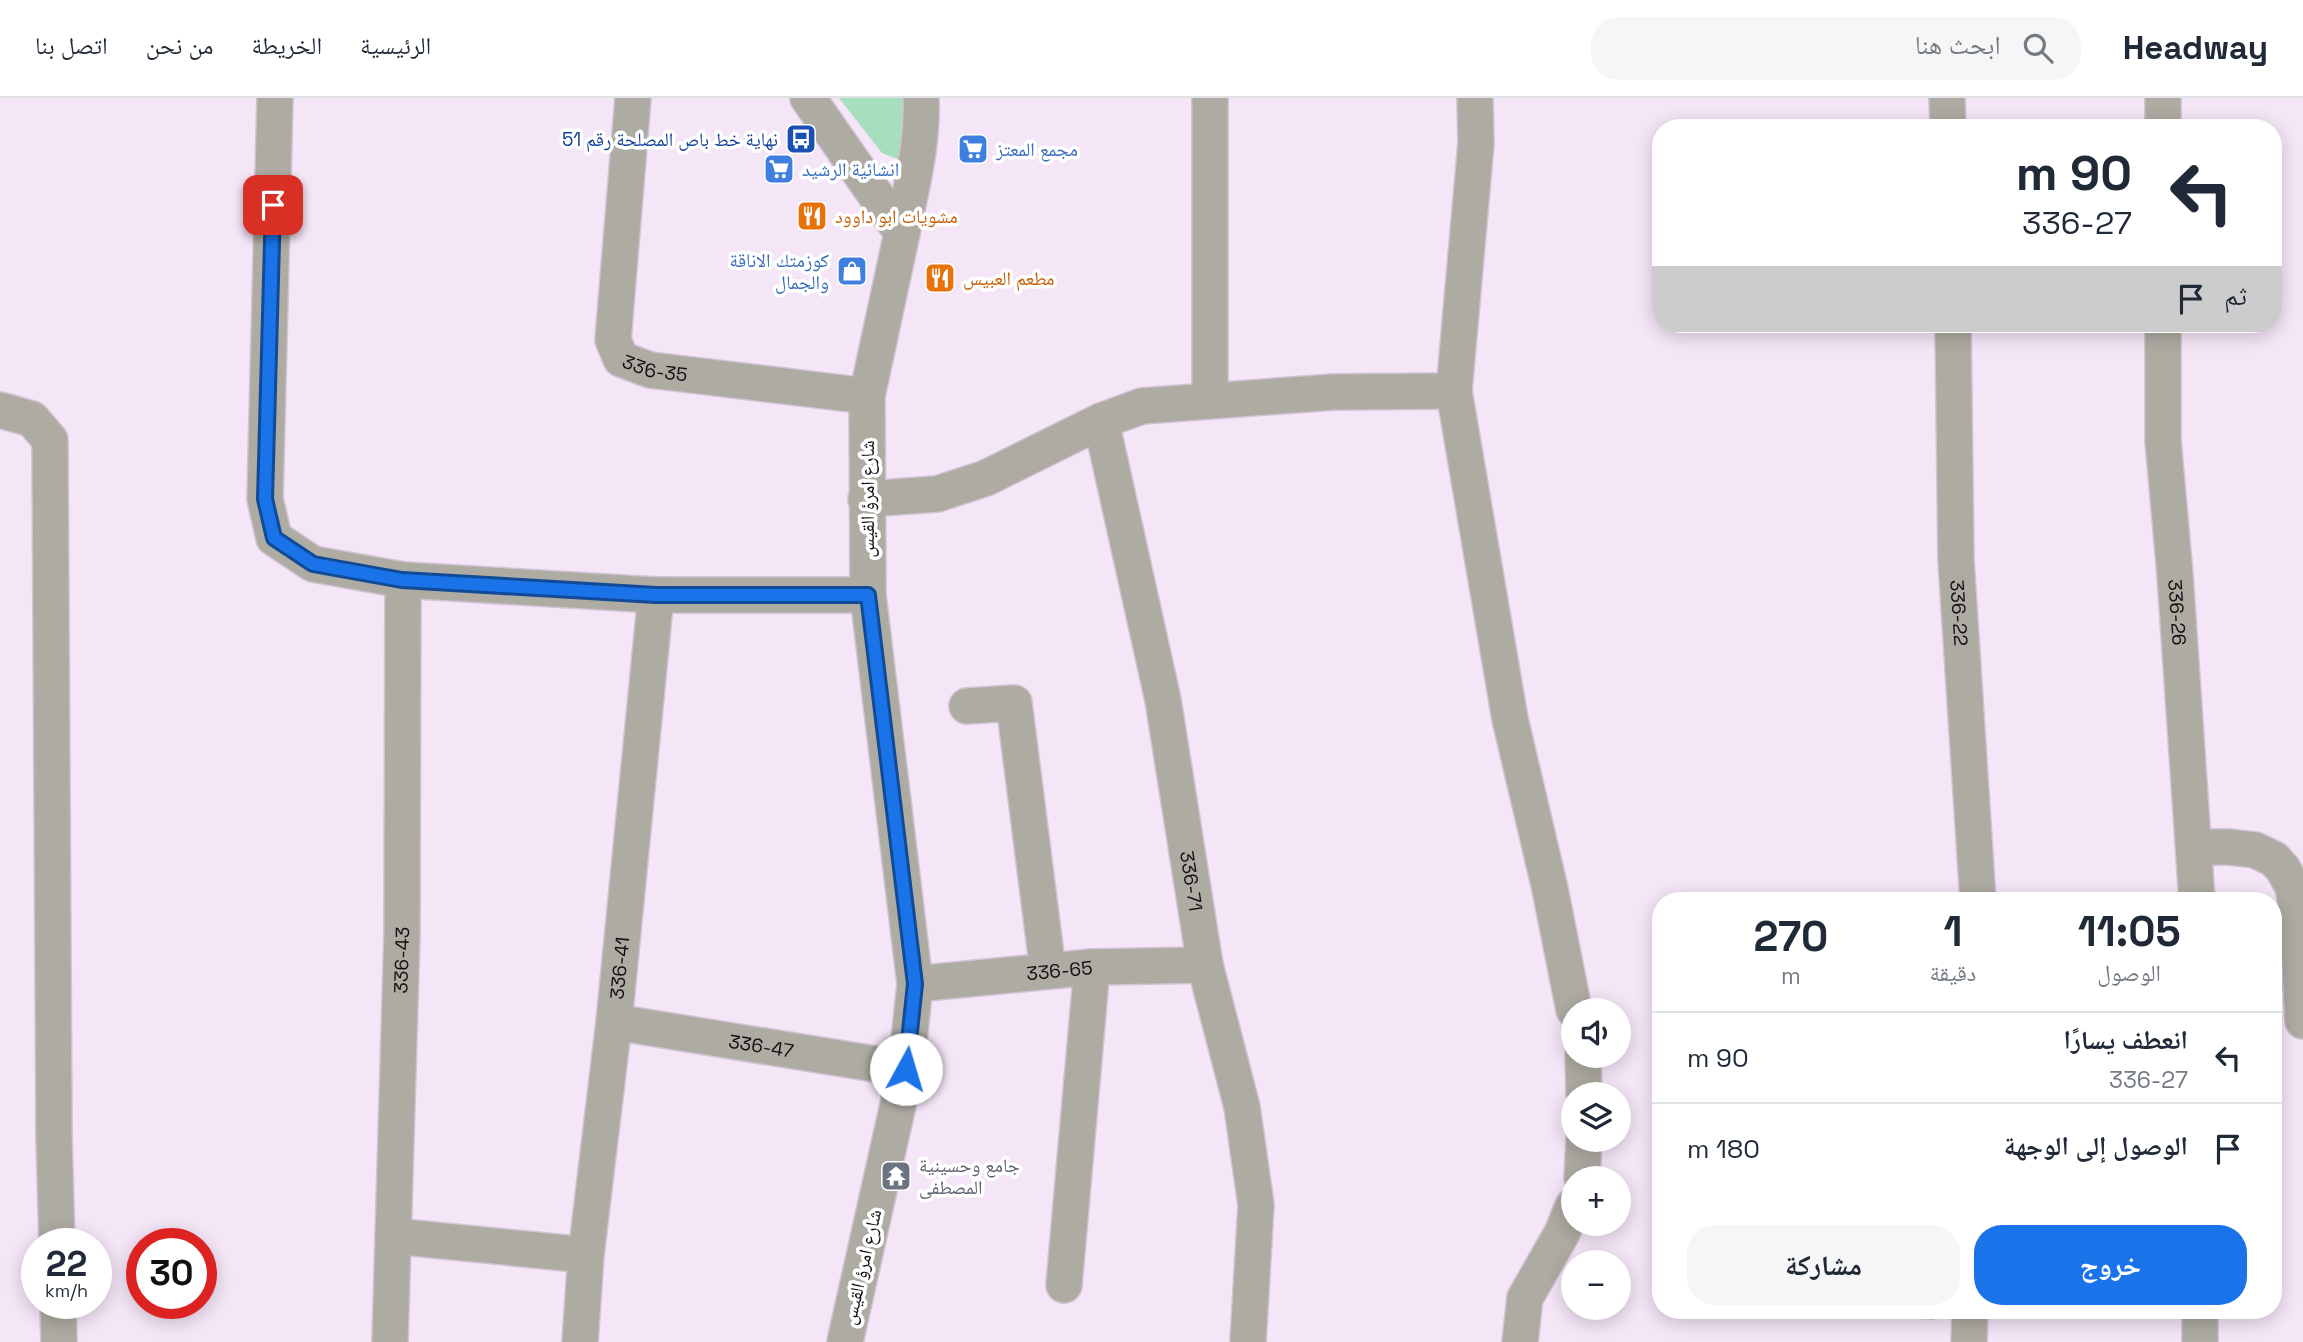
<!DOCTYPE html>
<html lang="ar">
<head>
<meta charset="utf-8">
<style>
	body { margin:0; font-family:"Space Grotesk","Noto Naskh Arabic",sans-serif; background:#f6f6f7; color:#1f2937; direction:rtl; height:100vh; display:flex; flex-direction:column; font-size:26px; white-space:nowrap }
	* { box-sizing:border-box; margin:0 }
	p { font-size:23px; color:#747a83 }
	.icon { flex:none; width:38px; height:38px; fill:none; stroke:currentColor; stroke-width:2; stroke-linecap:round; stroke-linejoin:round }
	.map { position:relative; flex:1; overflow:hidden; direction:ltr }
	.drawer { position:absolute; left:1652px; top:794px; width:630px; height:427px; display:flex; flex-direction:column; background:#fff; border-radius:28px; box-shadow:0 4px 18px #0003; direction:rtl }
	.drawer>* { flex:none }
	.guide { position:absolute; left:1652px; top:21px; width:630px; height:214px; border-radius:28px; box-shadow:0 4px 18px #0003; direction:rtl; background:#fff; color:#1f2937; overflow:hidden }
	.tools { position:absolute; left:1561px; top:900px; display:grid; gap:14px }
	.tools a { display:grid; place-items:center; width:70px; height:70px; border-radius:50%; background:#fff; box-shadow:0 4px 18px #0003; font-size:35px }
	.speed { position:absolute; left:21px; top:1130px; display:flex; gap:14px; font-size:35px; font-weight:700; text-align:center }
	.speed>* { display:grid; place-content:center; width:91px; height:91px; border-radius:50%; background:#fff; box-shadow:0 4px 18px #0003; line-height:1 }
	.speed small { font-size:18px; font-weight:400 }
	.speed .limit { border:10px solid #d22; background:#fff; color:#111 }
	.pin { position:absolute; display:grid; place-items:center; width:60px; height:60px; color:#fff; margin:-30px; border-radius:14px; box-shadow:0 4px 10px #0006 }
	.me { position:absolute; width:77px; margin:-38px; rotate:6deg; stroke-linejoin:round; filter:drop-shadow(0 0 5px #0008) }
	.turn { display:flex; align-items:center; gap:24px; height:147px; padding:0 35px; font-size:32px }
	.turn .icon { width:91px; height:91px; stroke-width:2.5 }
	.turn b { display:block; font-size:49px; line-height:60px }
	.then { display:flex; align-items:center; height:66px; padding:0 35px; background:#0003; gap:14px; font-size:26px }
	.eta { display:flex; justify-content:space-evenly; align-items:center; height:119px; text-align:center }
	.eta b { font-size:42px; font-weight:700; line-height:49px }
	.primary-button { display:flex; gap:14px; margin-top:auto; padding:14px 35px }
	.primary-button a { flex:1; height:80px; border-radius:28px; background:#1a73e8; color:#fff; font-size:28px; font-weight:700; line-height:80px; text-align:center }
	.primary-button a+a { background:#f6f6f7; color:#1f2937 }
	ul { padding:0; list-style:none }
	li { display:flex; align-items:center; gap:21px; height:91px; padding:0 35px; border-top:2px solid #e0e1e3 }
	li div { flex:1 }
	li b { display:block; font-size:26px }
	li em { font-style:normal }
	header { display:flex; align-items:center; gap:42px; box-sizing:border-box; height:98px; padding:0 35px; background:#fff; border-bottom:2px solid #e0e1e3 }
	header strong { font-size:33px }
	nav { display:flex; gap:38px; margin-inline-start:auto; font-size:24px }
	.search { width:490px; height:63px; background:#f6f6f7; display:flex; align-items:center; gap:18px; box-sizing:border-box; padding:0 24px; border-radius:28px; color:#747a83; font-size:26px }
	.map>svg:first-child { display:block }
	.green { fill:#a6dfbe }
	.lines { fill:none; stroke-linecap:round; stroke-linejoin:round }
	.minor-casing { stroke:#d0c3d3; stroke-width:38 }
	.minor { stroke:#adaba2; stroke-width:35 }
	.route-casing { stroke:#114b97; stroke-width:18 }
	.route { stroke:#1a73e8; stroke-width:12 }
	.labels { text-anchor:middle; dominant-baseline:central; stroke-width:7; stroke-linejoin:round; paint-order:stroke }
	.transit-label { font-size:19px; fill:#164399; stroke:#fff; text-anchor:end }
	.shop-label { font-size:19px; fill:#366cbe; stroke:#fff; text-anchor:start }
	.food-label { font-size:19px; fill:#c56008; stroke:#fff; text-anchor:start }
	.street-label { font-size:19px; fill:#130e14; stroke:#fff }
	.worship-label { font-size:19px; fill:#5b616d; stroke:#fff; text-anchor:start }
</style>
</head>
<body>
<header>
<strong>Headway</strong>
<div class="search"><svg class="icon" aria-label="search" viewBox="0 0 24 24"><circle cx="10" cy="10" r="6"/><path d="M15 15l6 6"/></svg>ابحث هنا</div>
<nav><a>الرئيسية</a><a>الخريطة</a><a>من نحن</a><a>اتصل بنا</a></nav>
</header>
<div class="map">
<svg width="2303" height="1244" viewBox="0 0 2303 1244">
	<rect width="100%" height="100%" fill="#f4e5f7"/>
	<!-- green -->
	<g class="green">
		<polygon points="839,0 904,0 904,57 897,61 882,55"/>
		<polygon points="1801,1213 1935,1213 1934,1222"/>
	</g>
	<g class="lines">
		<!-- minor casing -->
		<g class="minor-casing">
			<g id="minor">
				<polyline points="275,0 265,401 274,440 313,466 403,482 656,497 868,497"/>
				<path id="s1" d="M 633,0 L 613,242 L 621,261 L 650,272 L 867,298"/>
				<polyline points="808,0 902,135 867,298 868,497 915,886 906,971 845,1244"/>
				<polyline points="1210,0 1210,303"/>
				<polyline points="1475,0 1476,45 1454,293 1510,621 1550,791 1574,912"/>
				<polyline points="1947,0 1948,30"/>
				<polyline points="2163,30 2163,0"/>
				<path d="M 902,135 C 911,91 923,45 921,0"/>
				<path id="s2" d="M 1953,226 L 1956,462 L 1978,803"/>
				<path id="s3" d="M 2163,226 L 2163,342 L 2175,477 L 2197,803"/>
				<polyline points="0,312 32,321 50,342 54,1039 57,1146"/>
				<path id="s4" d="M 1101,323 L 1163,602 L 1205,867 L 1242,1009 L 1256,1107 L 1248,1244"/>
				<polyline points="866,401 937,396 986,380 1101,323 1142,308 1334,294 1454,293"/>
				<polyline points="967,608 1014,605 1048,873"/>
				<polyline points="2194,749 2229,749 2255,752 2274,761 2283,771 2293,789 2297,811 2303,923"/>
				<path id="s5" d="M 915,886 L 1092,869 L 1205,867"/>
				<path id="s6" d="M 614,924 L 906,971"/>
				<polyline points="1583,957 1584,996"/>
				<polyline points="1582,1080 1584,1041"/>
				<polyline points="393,1138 586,1157"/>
				<polyline points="1064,1187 1092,869"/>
				<polyline points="58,1206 59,1244"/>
				<path id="s7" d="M 390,1244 L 402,835 L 403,482"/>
				<path id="s8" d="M 580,1244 L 586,1157 L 614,924 L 656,497"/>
				<polyline points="1520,1244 1525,1200 1562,1135 1573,1108"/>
				<polyline points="1969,1244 1970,1213"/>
				<polyline points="2200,1244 2200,1213"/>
			</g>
		</g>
		<!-- minor -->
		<use href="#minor" class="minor"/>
	</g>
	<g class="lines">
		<!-- route casing -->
		<g class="route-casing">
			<polyline id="route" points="273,107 265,401 274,440 313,466 402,482 656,497 868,497 915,886 906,971"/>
		</g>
		<!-- route -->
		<use href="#route" class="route"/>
	</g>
	<!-- icons -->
	<defs>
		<g id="bus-square" transform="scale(1.575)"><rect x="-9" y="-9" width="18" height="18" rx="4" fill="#1a4fb4" stroke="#fff"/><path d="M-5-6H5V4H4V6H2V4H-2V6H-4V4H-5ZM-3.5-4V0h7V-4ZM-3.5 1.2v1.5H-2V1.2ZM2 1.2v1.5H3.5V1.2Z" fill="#fff"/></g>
		<g id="supermarket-square" transform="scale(1.575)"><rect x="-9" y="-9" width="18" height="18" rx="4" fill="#3f7fe0" stroke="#fff"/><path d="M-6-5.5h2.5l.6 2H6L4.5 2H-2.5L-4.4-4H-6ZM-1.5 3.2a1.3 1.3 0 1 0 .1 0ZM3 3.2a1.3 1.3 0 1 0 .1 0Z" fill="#fff"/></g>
		<g id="restaurant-square" transform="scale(1.575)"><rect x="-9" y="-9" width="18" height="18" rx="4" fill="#e8710a" stroke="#fff"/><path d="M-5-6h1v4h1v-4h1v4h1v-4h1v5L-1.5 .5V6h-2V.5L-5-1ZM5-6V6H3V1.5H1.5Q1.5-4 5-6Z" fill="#fff"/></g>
		<g id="shop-square" transform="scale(1.575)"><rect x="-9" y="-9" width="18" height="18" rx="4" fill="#3f7fe0" stroke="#fff"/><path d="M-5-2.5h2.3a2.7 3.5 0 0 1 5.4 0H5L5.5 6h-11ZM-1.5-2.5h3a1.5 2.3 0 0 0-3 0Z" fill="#fff"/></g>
		<g id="temple-square" transform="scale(1.575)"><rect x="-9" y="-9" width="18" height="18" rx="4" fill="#6b7280" stroke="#fff"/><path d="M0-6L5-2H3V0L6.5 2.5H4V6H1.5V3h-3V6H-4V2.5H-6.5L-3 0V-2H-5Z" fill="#fff"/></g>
	</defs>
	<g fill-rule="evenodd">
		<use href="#bus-square" x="801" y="41"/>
		<use href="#supermarket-square" x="973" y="51"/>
		<use href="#supermarket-square" x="779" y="71"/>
		<use href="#restaurant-square" x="812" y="118"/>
		<use href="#shop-square" x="852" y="173"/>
		<use href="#restaurant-square" x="940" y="180"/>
		<use href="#temple-square" x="896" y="1078"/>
	</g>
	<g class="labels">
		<!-- transit labels -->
		<g class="transit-label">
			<text x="778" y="41">نهاية خط باص المصلحة رقم 51</text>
		</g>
		<!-- shop labels -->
		<g class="shop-label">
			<text x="996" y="51">مجمع المعتز</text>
			<text x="802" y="71">انشائية الرشيد</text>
			<text x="829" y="162" text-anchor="end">كوزمتك الاناقة<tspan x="829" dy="22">والجمال</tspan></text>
		</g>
		<!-- food labels -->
		<g class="food-label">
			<text x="835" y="118">مشويات ابو داوود</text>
			<text x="963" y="180">مطعم العبيس</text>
		</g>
		<!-- street labels -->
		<g class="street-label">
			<text stroke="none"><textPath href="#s1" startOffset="299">336-35</textPath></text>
			<text transform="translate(867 401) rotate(-90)">شارع امرؤ القيس</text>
			<text stroke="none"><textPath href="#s2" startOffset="289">336-22</textPath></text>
			<text stroke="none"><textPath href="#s3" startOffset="289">336-26</textPath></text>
			<text stroke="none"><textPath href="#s4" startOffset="469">336-71</textPath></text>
			<text stroke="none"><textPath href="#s7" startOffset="382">336-43</textPath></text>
			<text stroke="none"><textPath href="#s8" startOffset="376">336-41</textPath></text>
			<text stroke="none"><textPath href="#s5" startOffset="145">336-65</textPath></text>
			<text stroke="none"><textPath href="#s6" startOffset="149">336-47</textPath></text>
			<text transform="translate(862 1169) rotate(-77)">شارع امرؤ القيس</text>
		</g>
		<!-- worship labels -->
		<g class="worship-label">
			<text x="919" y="1067">جامع وحسينية<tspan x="919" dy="22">المصطفى</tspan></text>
		</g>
	</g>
</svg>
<div class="tools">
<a><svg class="icon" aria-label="sound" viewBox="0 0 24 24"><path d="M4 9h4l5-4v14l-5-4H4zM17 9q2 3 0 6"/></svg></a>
<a><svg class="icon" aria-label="layers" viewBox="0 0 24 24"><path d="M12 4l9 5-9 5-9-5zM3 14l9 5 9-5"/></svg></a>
<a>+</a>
<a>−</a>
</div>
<div class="speed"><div>22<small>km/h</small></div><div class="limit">30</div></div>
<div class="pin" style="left:273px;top:107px;background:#d93025"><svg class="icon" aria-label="arrive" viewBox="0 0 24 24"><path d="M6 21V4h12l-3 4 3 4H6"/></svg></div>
<svg class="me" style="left:906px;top:971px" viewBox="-20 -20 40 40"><circle r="19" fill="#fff"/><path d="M0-13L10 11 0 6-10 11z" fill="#1a73e8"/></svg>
<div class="guide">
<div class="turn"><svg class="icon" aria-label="left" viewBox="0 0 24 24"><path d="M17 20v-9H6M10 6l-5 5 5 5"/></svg><div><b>90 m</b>336-27</div></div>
<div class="then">ثم<svg class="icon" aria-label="arrive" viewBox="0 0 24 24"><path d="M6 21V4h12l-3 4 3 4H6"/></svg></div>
</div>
<section class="drawer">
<div class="eta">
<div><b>11:05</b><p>الوصول</p></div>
<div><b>1</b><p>دقيقة</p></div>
<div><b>270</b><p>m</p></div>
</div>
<ul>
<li><svg class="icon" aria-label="left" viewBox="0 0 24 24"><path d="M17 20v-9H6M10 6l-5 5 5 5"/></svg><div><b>انعطف يسارًا</b><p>336-27</p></div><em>90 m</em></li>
<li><svg class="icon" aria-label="arrive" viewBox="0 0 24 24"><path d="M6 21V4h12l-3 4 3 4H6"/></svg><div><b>الوصول إلى الوجهة</b></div><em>180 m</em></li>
</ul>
<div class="primary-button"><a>خروج</a><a>مشاركة</a></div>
</section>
</div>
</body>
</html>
